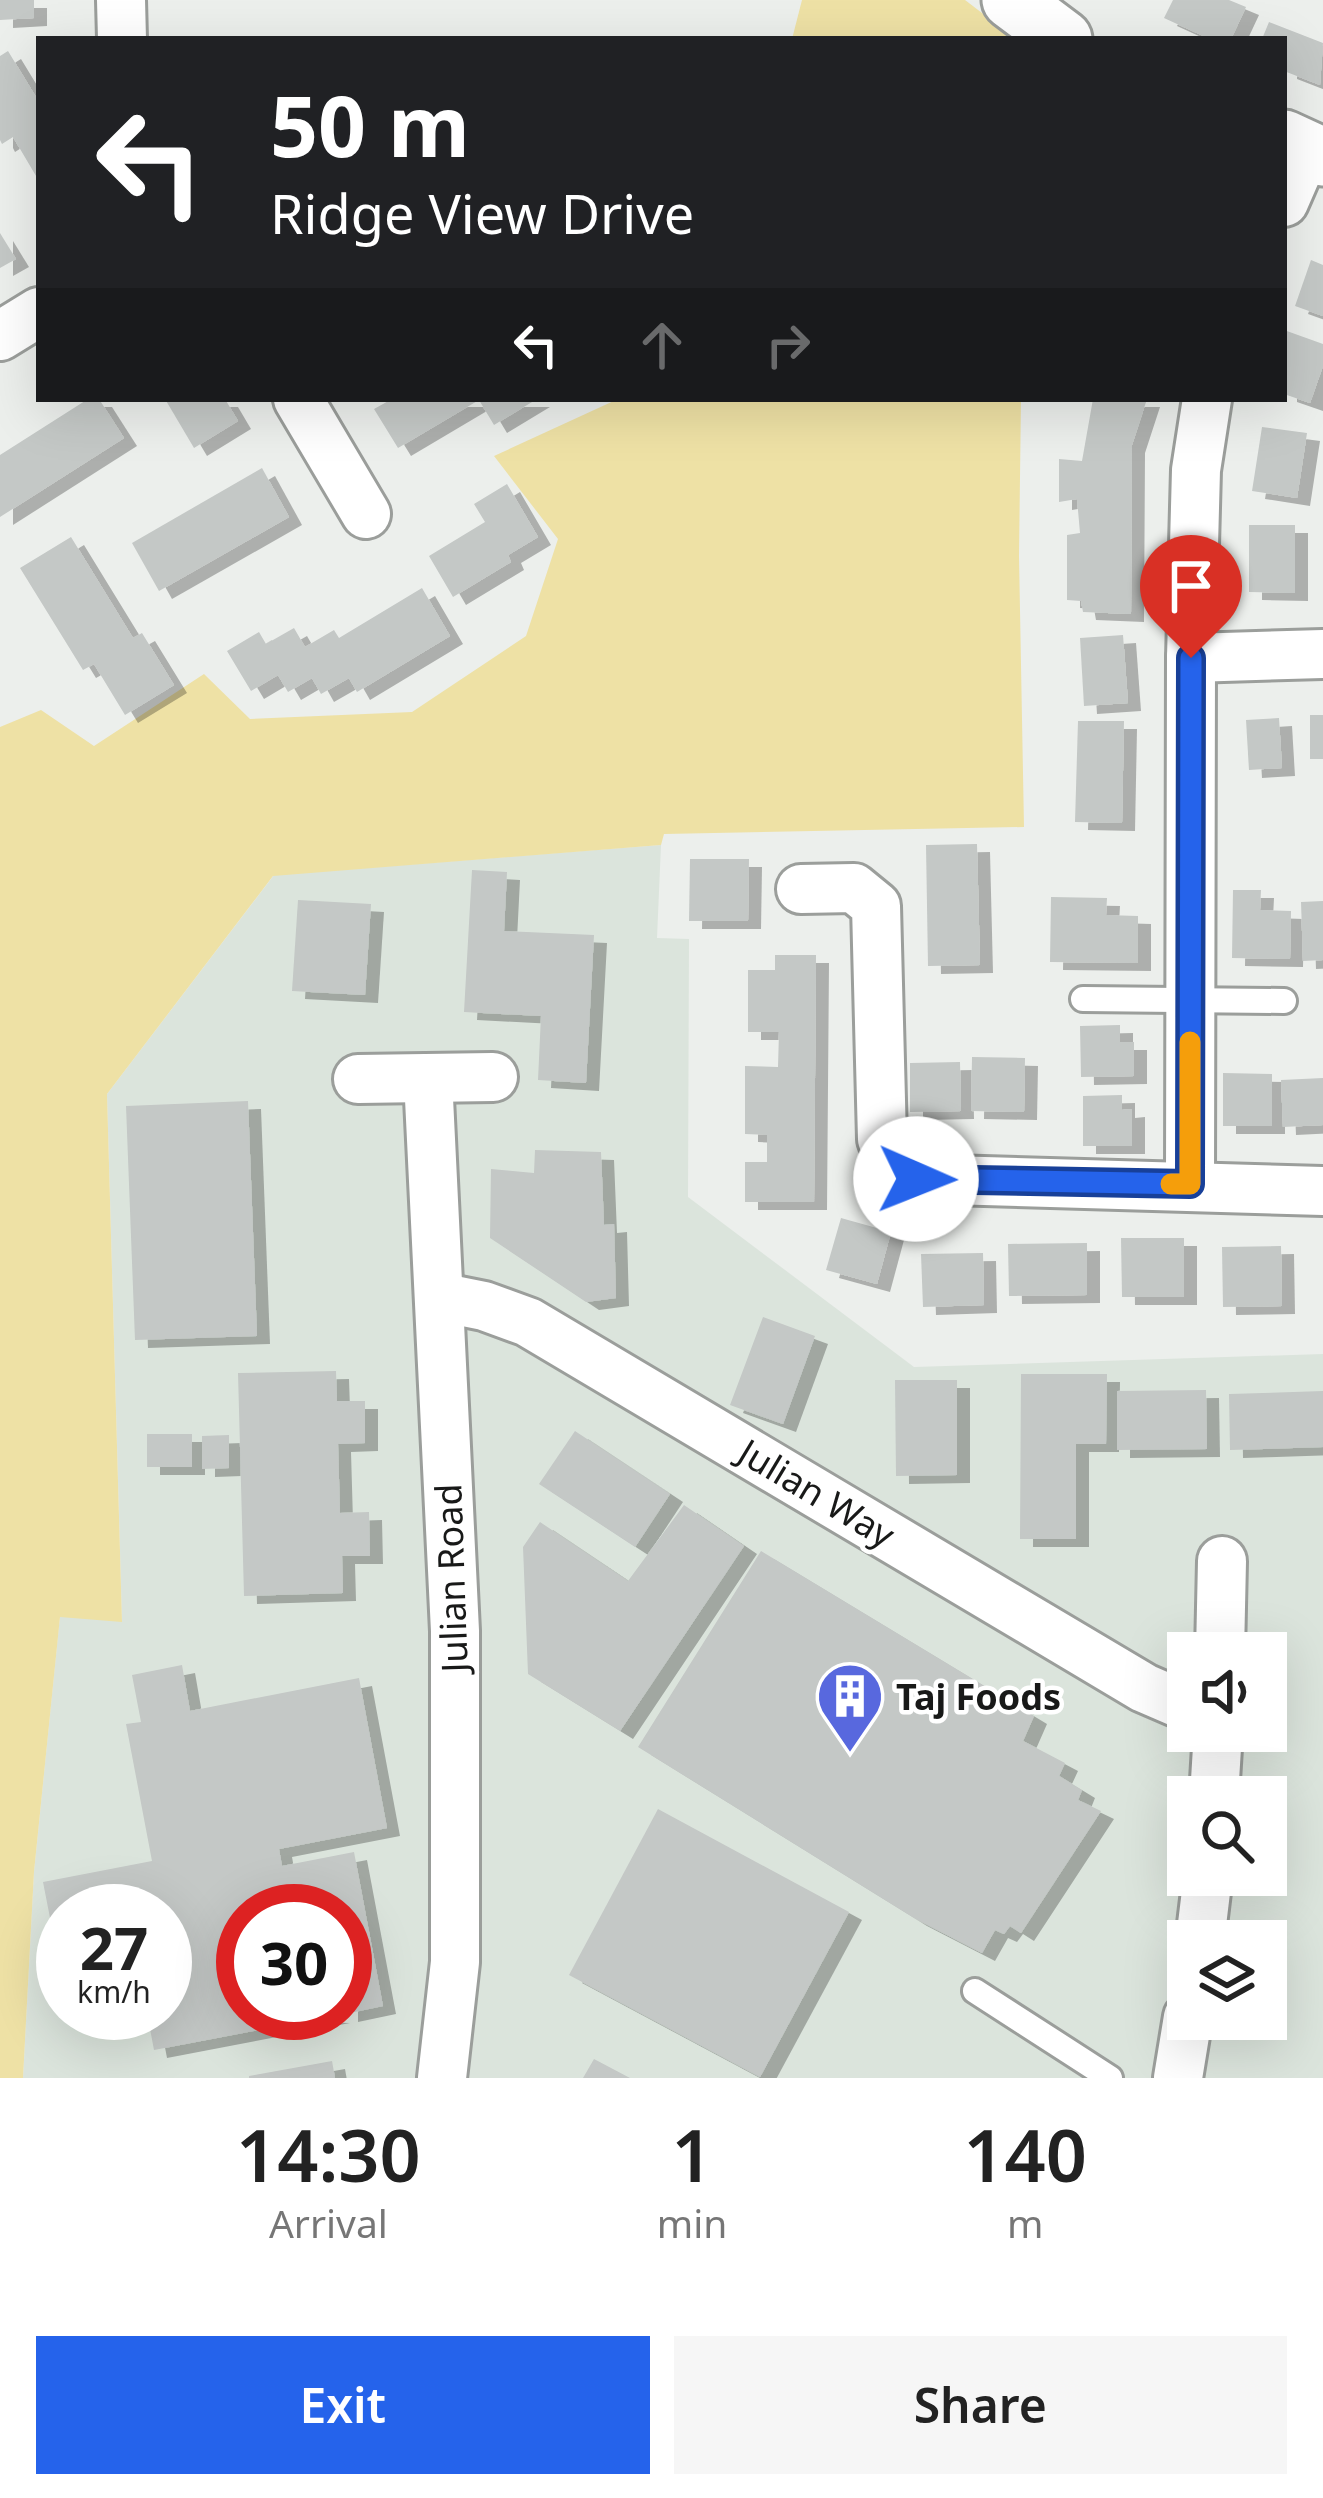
<!DOCTYPE html>
<html lang="en">
<head>
<meta charset="utf-8">
<style>
	body { margin:0; font-family:"Noto Sans",sans-serif; background:#f6f6f6; color:#222; height:100vh; display:flex; flex-direction:column; font-size:45px; white-space:nowrap }
	* { box-sizing:border-box; margin:0 }
	p { font-size:39px; color:#767676 }
	.icon { flex:none; width:66px; height:66px; fill:none; stroke:currentColor; stroke-width:2; stroke-linecap:round; stroke-linejoin:round }
	.map { position:relative; height:2078px; overflow:hidden }
	.sheet { display:flex; flex-direction:column; background:#fff; flex:1 }
	.sheet>* { flex:none }
	.hud { position:absolute; left:36px; top:36px; width:1251px; height:366px; border-radius:0px; box-shadow:0 12px 48px #0002; background:#202124; color:#fff; overflow:hidden }
	.buttons { position:absolute; left:1167px; top:1632px; display:grid; gap:24px }
	.buttons a { display:grid; place-items:center; width:120px; height:120px; border-radius:0px; background:#fff; box-shadow:0 12px 48px #0002; font-size:60px }
	.speed { position:absolute; left:36px; top:1884px; display:flex; gap:24px; font-size:60px; font-weight:700; text-align:center }
	.speed>* { display:grid; place-content:center; width:156px; height:156px; border-radius:50%; background:#fff; box-shadow:0 12px 48px #0002; line-height:1 }
	.speed small { font-size:30px; font-weight:400 }
	.speed .limit { border:18px solid #d22; background:#fff; color:#111 }
	.pin { position:absolute; display:grid; place-items:center; width:102px; height:102px; color:#fff; margin:-123px -51px; border-radius:50% 50% 50% 0; rotate:-45deg; box-shadow:0 0 12px #0007 }
	.pin .icon { rotate:45deg }
	.me { position:absolute; width:132px; margin:-66px; rotate:91deg; stroke-linejoin:round; filter:drop-shadow(0 0 9px #0008) }
	.turn { display:flex; align-items:center; gap:42px; height:252px; padding:0 36px; font-size:54px }
	.turn .icon { width:156px; height:156px; stroke-width:2.5 }
	.turn b { display:block; font-size:84px; line-height:102px }
	.lanes { display:flex; align-items:center; height:114px; padding:0 36px; background:#0003; justify-content:center; gap:60px; direction:ltr }
	.lanes .off { opacity:.35 }
	.eta { display:flex; justify-content:space-evenly; align-items:center; height:204px; text-align:center }
	.eta b { font-size:72px; font-weight:600; line-height:84px }
	.primary-button { display:flex; gap:24px; margin-top:auto; padding:24px 36px }
	.primary-button a { flex:1; height:138px; border-radius:0px; background:#2563eb; color:#fff; font-size:48px; font-weight:600; line-height:138px; text-align:center }
	.primary-button a+a { background:#f6f6f6; color:#222 }
	.map>svg:first-child { display:block }
	.built { fill:#dbe4dc; fill-rule:evenodd }
	.green { fill:#eee1a5 }
	.building { fill:#c4c8c6; filter:url(#shadow) }
	.lines { fill:none; stroke-linecap:round; stroke-linejoin:round }
	.service-casing { stroke:#9b9e9b; stroke-width:30 }
	.minor-casing { stroke:#9b9e9b; stroke-width:54 }
	.tertiary-casing { stroke:#9b9e9b; stroke-width:63 }
	.service { stroke:#fff; stroke-width:24 }
	.minor { stroke:#fff; stroke-width:48 }
	.tertiary { stroke:#fff; stroke-width:57 }
	.route-casing { stroke:#184099; stroke-width:30 }
	.route { stroke:#2563eb; stroke-width:21 }
	.slow { stroke:#f59e0b; stroke-width:21 }
	.labels { text-anchor:middle; dominant-baseline:central; stroke-width:9; stroke-linejoin:round; paint-order:stroke }
	.street-label { font-size:36px; fill:#181918; stroke:#fff }
	.poi-label { font-size:36px; font-weight:bold; fill:#181918; stroke:#fff; text-anchor:start }
</style>
</head>
<body>
<div class="map">
<svg width="1323" height="2078" viewBox="0 0 1323 2078">
	<defs>
		<filter id="shadow"><feDropShadow dx="13" dy="8" stdDeviation="0" flood-color="#0004"/></filter>
	</defs>
	<rect width="100%" height="100%" fill="#ecefec"/>
	<!-- built -->
	<path class="built" d="M 661,845 L 657,938 L 689,939 L 688,1197 L 914,1367 L 1323,1354 L 1323,2078 L 23,2078 L 34,1872 L 60,1616 L 122,1621 L 107,1094 L 274,875 ZM 1188,1653 L 1266,1653 L 1266,1731 L 1188,1731 ZM 1188,1797 L 1266,1797 L 1266,1875 L 1188,1875 ZM 63,1911 L 165,1911 L 165,2013 L 63,2013 ZM 243,1911 L 345,1911 L 345,2013 L 243,2013 ZM 1188,1941 L 1266,1941 L 1266,2019 L 1188,2019 Z"/>
	<!-- green -->
	<g class="green">
		<polygon points="802,0 965,0 1016,39 792,39"/>
		<polygon points="618,399 1021,399 1019,556 1024,827 664,834 661,845 273,876 107,1094 122,1622 60,1617 34,1872 23,2078 0,2078 0,727 41,710 94,746 204,674 250,719 412,712 526,636 558,539 494,456"/>
	</g>
	<!-- building -->
	<g class="building">
		<polygon points="0,0 34,0 34,18 0,20"/>
		<polygon points="1173,0 1229,0 1246,7 1231,39 1210,39 1164,18"/>
		<polygon points="1269,22 1323,43 1320,85 1284,71 1284,39 1262,39"/>
		<polygon points="8,51 39,102 39,181 13,137 2,144 0,140 0,56"/>
		<polygon points="0,233 16,259 0,268"/>
		<polygon points="1311,260 1323,265 1323,316 1295,306"/>
		<polygon points="1284,330 1323,344 1323,366 1310,403 1284,394"/>
		<polygon points="88,399 99,399 124,438 0,517 0,455"/>
		<polygon points="165,399 225,399 238,421 194,448"/>
		<polygon points="392,399 537,399 494,425 479,400 398,448 374,409"/>
		<polygon points="1093,399 1147,399 1132,445 1131,614 1083,612 1081,601 1067,600 1067,535 1080,533 1077,499 1059,502 1059,459 1082,461"/>
		<polygon points="1262,427 1307,433 1297,498 1252,491"/>
		<polygon points="262,468 289,517 159,591 132,543"/>
		<polygon points="507,484 538,537 508,555 511,562 453,597 429,556 485,522 474,504"/>
		<polygon points="1249,525 1295,525 1295,593 1249,592"/>
		<polygon points="71,537 133,638 142,633 174,685 125,715 94,664 83,670 20,568"/>
		<polygon points="422,588 450,636 357,692 349,678 321,694 312,678 288,692 278,675 251,691 227,651 259,632 266,644 294,628 305,647 334,630 339,638"/>
		<polygon points="1123,635 1128,703 1084,706 1080,638"/>
		<rect x="1310" y="715" width="13" height="44"/>
		<polygon points="1279,718 1282,768 1249,770 1246,720"/>
		<polygon points="1078,721 1124,721 1122,823 1075,822"/>
		<polygon points="977,844 980,965 928,966 926,845"/>
		<polygon points="690,859 749,859 748,921 689,921"/>
		<polygon points="472,870 507,872 504,931 594,935 586,1083 538,1080 541,1016 464,1012"/>
		<polygon points="1233,890 1261,890 1260,910 1291,911 1290,959 1232,958"/>
		<polygon points="1051,897 1107,898 1106,915 1138,916 1138,963 1050,962"/>
		<polygon points="298,900 371,904 365,995 292,991"/>
		<polygon points="1323,901 1323,960 1303,961 1301,902"/>
		<polygon points="775,955 816,955 814,1202 745,1202 745,1162 767,1162 767,1135 745,1134 745,1066 778,1067 779,1032 748,1032 748,970 775,970"/>
		<polygon points="1120,1025 1120,1042 1134,1042 1134,1076 1081,1077 1080,1026"/>
		<polygon points="972,1057 1025,1058 1024,1112 971,1111"/>
		<polygon points="960,1062 961,1111 910,1112 910,1063"/>
		<polygon points="1223,1073 1272,1074 1272,1126 1223,1126"/>
		<polygon points="1323,1078 1323,1125 1283,1127 1281,1080"/>
		<polygon points="1122,1095 1122,1110 1132,1109 1132,1146 1083,1146 1083,1096"/>
		<polygon points="248,1101 257,1336 135,1340 126,1106"/>
		<polygon points="535,1150 601,1152 604,1225 614,1224 616,1298 586,1302 490,1238 491,1169 534,1173"/>
		<polygon points="841,1218 891,1232 877,1284 826,1270"/>
		<polygon points="1121,1238 1184,1238 1184,1297 1122,1297"/>
		<polygon points="1087,1243 1087,1295 1009,1296 1008,1244"/>
		<polygon points="1281,1246 1282,1306 1223,1307 1222,1247"/>
		<polygon points="983,1253 984,1305 923,1307 921,1254"/>
		<polygon points="763,1317 815,1336 783,1424 730,1405"/>
		<polygon points="336,1371 337,1401 365,1401 365,1443 338,1444 340,1513 369,1512 370,1556 342,1556 343,1593 244,1596 238,1373"/>
		<polygon points="1021,1374 1107,1374 1106,1444 1076,1444 1076,1539 1020,1539"/>
		<polygon points="895,1380 957,1380 957,1475 896,1476"/>
		<polygon points="1206,1390 1207,1449 1117,1450 1117,1391"/>
		<polygon points="1323,1391 1323,1447 1230,1450 1229,1394"/>
		<polygon points="575,1431 670,1494 635,1547 539,1484"/>
		<rect x="147" y="1434" width="45" height="33"/>
		<polygon points="229,1435 229,1468 202,1469 202,1436"/>
		<polygon points="684,1505 744,1546 620,1731 528,1674 523,1547 540,1522 628,1581"/>
		<polygon points="761,1551 1034,1716 1023,1741 1065,1763 1059,1776 1082,1790 1078,1800 1101,1811 1021,1933 1010,1926 1004,1934 995,1930 982,1953 914,1918 638,1747"/>
		<polygon points="182,1665 190,1711 359,1678 387,1828 279,1849 282,1866 354,1852 383,2006 345,2014 345,1911 243,1911 243,2013 337,2015 154,2050 147,2013 165,2013 165,1911 63,1911 63,1921 51,1923 43,1882 152,1861 126,1724 141,1722 132,1675"/>
		<polygon points="658,1809 849,1912 760,2077 569,1975"/>
		<polygon points="594,2059 630,2078 583,2078"/>
		<polygon points="332,2061 335,2078 249,2078 249,2076"/>
	</g>
	<g class="lines">
		<!-- service casing -->
		<g class="service-casing">
			<g id="service">
				<polyline points="1083,999 1284,1001"/>
				<polyline points="975,1991 1110,2078"/>
			</g>
		</g>
		<!-- minor casing -->
		<g class="minor-casing">
			<g id="minor">
				<polyline points="121,0 122,39"/>
				<polyline points="1284,202 1307,149"/>
				<polyline points="0,336 39,312"/>
				<polyline points="298,399 366,514"/>
				<polyline points="1191,658 1323,654"/>
				<path d="M 801,889 L 854,888 L 876,906 L 882,1139 C 888,1159 897,1168 916,1179 L 1323,1191"/>
				<polyline points="428,1078 455,1631 455,1962 442,2078"/>
				<polyline points="358,1079 493,1077"/>
				<polyline points="1190,1184 1191,658 1196,470 1207,399"/>
				<polyline points="439,1297 484,1306 528,1322 1144,1688 1188,1707"/>
				<polyline points="1220,1653 1222,1561"/>
				<polyline points="1214,1797 1218,1731"/>
				<polyline points="1200,1941 1208,1875"/>
				<polyline points="1178,2078 1188,2017"/>
			</g>
		</g>
		<!-- tertiary casing -->
		<g class="tertiary-casing">
			<g id="tertiary">
				<polyline points="1011,0 1063,39"/>
				<polyline points="1284,139 1323,157"/>
			</g>
		</g>
		<!-- service -->
		<use href="#service" class="service"/>
		<!-- minor -->
		<use href="#minor" class="minor"/>
		<!-- tertiary -->
		<use href="#tertiary" class="tertiary"/>
	</g>
	<g class="lines">
		<!-- route casing -->
		<g class="route-casing">
			<polyline id="route" points="916,1179 1190,1184 1191,658"/>
		</g>
		<!-- route -->
		<use href="#route" class="route"/>
		<!-- slow -->
		<polyline class="slow" points="1171,1184 1190,1184 1190,1042"/>
	</g>
	<!-- icons -->
	<defs>
		<g id="building-pin" transform="scale(3.45)"><path d="M0 17L-7.5 6A9.5 9.5 0 1 1 7.5 6Z" fill="#5868de" stroke="#fff"/><path d="M-4-6H4V6H1V3H-1V6H-4ZM-2.5-4.3h1.7v1.8h-1.7ZM.8-4.3h1.7v1.8H.8ZM-2.5-1h1.7V.8h-1.7ZM.8-1h1.7V.8H.8Z" fill="#fff"/></g>
	</defs>
	<g fill-rule="evenodd">
		<use href="#building-pin" x="850" y="1696"/>
	</g>
	<g class="labels">
		<!-- street labels -->
		<g class="street-label">
			<text transform="translate(817 1493) rotate(31)">Julian Way</text>
			<text transform="translate(451 1578) rotate(-92)">Julian Road</text>
		</g>
		<!-- poi labels -->
		<g class="poi-label">
			<text x="896" y="1696">Taj Foods</text>
		</g>
	</g>
</svg>
<div class="buttons">
<a><svg class="icon" aria-label="sound" viewBox="0 0 24 24"><path d="M4 9h4l5-4v14l-5-4H4zM17 9q2 3 0 6"/></svg></a>
<a><svg class="icon" aria-label="search" viewBox="0 0 24 24"><circle cx="10" cy="10" r="6"/><path d="M15 15l6 6"/></svg></a>
<a><svg class="icon" aria-label="layers" viewBox="0 0 24 24"><path d="M12 4l9 5-9 5-9-5zM3 14l9 5 9-5"/></svg></a>
</div>
<div class="speed"><div>27<small>km/h</small></div><div class="limit">30</div></div>
<div class="pin" style="left:1191px;top:658px;background:#d93025"><svg class="icon" aria-label="arrive" viewBox="0 0 24 24"><path d="M6 21V4h12l-3 4 3 4H6"/></svg></div>
<svg class="me" style="left:916px;top:1179px" viewBox="-20 -20 40 40"><circle r="19" fill="#fff"/><path d="M0-13L10 11 0 6-10 11z" fill="#2563eb"/></svg>
<div class="hud">
<div class="turn"><svg class="icon" aria-label="left" viewBox="0 0 24 24"><path d="M17 20v-9H6M10 6l-5 5 5 5"/></svg><div><b>50 m</b>Ridge View Drive</div></div>
<div class="lanes"><svg class="icon" aria-label="left" viewBox="0 0 24 24"><path d="M17 20v-9H6M10 6l-5 5 5 5"/></svg><svg class="icon off" aria-label="ahead" viewBox="0 0 24 24"><path d="M12 20V5M6 11l6-6 6 6"/></svg><svg class="icon off" aria-label="right" viewBox="0 0 24 24"><path d="M7 20v-9h11M14 6l5 5-5 5"/></svg></div>
</div>
</div>
<section class="sheet">
<div class="eta">
<div><b>14:30</b><p>Arrival</p></div>
<div><b>1</b><p>min</p></div>
<div><b>140</b><p>m</p></div>
</div>
<div class="primary-button"><a>Exit</a><a>Share</a></div>
</section>
</body>
</html>
